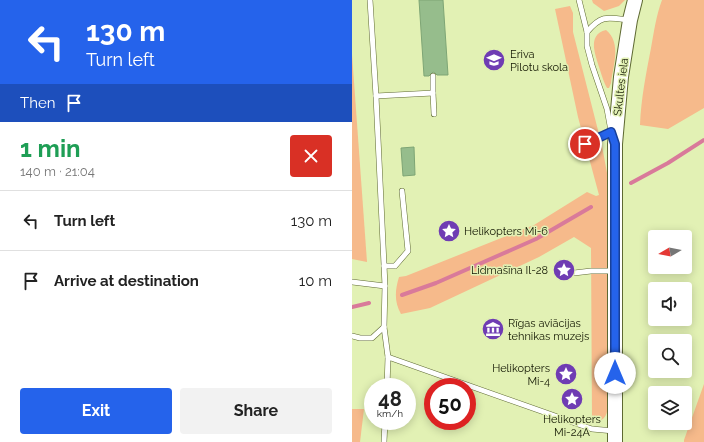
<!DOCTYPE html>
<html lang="en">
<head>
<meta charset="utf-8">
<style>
	body { margin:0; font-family:Raleway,sans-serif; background:#f2f2f2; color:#222; height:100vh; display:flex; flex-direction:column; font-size:15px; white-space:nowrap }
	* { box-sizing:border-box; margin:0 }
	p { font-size:13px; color:#767676 }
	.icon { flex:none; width:22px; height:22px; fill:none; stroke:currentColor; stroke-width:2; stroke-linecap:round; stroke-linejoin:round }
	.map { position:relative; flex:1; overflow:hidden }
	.panel { display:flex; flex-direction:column; background:#fff; width:352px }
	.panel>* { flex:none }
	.top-card { background:#2563eb; color:#fff; overflow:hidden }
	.needle { width:26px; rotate:260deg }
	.controls { position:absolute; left:296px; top:230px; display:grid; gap:8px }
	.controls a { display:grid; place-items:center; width:44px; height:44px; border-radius:4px; background:#fff; box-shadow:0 2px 10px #0003; font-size:20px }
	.speed { position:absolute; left:12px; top:378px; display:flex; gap:8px; font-size:20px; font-weight:700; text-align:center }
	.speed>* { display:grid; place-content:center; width:52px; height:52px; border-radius:50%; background:#fff; box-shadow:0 2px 10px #0003; line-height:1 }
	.speed small { font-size:10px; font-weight:400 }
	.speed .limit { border:6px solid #d22; background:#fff; color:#111 }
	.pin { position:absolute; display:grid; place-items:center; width:34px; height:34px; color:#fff; margin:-17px; border:2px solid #fff; border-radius:50%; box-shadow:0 1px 4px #0007 }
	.me { position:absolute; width:44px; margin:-22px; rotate:0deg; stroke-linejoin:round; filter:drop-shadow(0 0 3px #0008) }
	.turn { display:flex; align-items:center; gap:14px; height:84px; padding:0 20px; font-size:18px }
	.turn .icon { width:52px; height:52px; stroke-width:2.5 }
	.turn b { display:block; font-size:28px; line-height:34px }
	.then { display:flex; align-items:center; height:38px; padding:0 20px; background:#0003; gap:8px; font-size:15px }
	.round { display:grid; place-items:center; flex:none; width:42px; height:42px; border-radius:4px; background:#f2f2f2 }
	.summary { display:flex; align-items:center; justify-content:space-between; height:68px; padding:0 20px }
	h1 { font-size:24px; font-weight:700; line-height:30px; color:#1e9e55 }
	.action { display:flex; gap:8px; margin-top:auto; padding:8px 20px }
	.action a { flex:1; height:46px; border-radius:4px; background:#2563eb; color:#fff; font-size:16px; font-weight:700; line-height:46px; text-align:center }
	.action a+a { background:#f2f2f2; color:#222 }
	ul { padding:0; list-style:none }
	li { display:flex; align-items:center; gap:12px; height:60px; padding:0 20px; border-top:1px solid #e0e0e0 }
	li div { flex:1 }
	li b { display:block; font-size:15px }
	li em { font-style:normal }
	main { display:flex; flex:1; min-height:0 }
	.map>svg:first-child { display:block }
	.green { fill:#f6ba8b }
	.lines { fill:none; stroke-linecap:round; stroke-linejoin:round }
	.stream { stroke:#d97a9a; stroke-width:4 }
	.building { fill:#96bd8c; stroke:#7ea575 }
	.lane-casing { stroke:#5e6932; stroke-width:6 }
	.secondary-casing { stroke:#5e6932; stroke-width:16 }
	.lane { stroke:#fff; stroke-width:5 }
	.secondary { stroke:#fff; stroke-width:14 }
	.route-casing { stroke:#184099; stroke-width:10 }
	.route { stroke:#2563eb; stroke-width:7 }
	.labels { text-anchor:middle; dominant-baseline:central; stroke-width:3; stroke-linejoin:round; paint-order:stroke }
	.poi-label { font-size:11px; fill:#131702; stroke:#e2f1b4; text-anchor:start }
	.street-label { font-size:11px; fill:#131702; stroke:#e2f1b4 }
</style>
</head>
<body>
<main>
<section class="panel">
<div class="top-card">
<div class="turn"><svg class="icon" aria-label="left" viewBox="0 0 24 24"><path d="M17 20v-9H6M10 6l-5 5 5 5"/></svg><div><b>130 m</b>Turn left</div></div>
<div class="then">Then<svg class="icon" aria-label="arrive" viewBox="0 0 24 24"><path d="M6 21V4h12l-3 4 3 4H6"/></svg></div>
</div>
<div class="summary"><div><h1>1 min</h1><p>140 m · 21:04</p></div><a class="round" style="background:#d93025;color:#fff"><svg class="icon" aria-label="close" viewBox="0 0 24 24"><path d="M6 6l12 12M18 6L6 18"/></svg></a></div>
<ul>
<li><svg class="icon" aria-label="left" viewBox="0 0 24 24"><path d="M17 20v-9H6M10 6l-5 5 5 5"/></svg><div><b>Turn left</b></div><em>130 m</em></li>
<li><svg class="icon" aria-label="arrive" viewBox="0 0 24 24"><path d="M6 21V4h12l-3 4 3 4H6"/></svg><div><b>Arrive at destination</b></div><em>10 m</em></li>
</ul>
<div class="action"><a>Exit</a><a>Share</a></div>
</section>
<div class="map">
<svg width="352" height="442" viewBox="0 0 352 442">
	<rect width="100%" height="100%" fill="#e2f1b4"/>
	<!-- green -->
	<g class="green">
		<polygon points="240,0 273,0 267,6 252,11 241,3"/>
		<path d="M 310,0 L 352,0 L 352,108 L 316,129 L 288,125 C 289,99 294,74 299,48 C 302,32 304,16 310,0 Z"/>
		<path d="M 218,6 L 221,13 L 221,32 L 250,146 L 255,173 L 256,406 C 255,417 251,422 240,422 L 239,248 L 222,237 L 187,257 L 78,308 L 49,314 C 42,302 43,290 47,277 L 54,276 L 182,225 L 235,192 L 244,196 L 247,195 L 226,117 L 203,9 Z"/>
		<path d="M 254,30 C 270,43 261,66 259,83 L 257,88 L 255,88 C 252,83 250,76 248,70 C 244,56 234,35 254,30 Z"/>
		<polygon points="0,54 15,262 0,259"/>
		<polygon points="352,384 352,442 332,442 332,440"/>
		<polygon points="0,409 12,409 8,442 0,442"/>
	</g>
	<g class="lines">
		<!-- stream -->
		<g class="stream">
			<polyline points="279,183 316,163 352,140"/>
			<polyline points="50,295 84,283 184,239 239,207"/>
			<polyline points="0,307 17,303"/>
		</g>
	</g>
	<!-- building -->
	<g class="building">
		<polygon points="67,0 91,0 96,75 85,75 83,73 81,72 77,76 72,76"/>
		<polygon points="62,147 63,175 51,176 49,148"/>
	</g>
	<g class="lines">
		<!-- lane casing -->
		<g class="lane-casing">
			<g id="lane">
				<polyline points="18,0 24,96 33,286 32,327 36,357"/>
				<polyline points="227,0 235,32 235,46 240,65 255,109 259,131"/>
				<path d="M 235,32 C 249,15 255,17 276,20"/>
				<polyline points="81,93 82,114"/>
				<polyline points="24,96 81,93 81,76"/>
				<polyline points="220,149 259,132"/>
				<polyline points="32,266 43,266 56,251 50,191"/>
				<polyline points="222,273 239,271 262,271"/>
				<polyline points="0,282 33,286"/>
				<polyline points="0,336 8,338 20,338 32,327"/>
				<polyline points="35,387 36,357 240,429 262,431"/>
				<polyline points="32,442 33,421"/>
			</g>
		</g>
		<!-- secondary casing -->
		<g class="secondary-casing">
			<polyline id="secondary" points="263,442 263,144 269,77 278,20 283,0"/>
		</g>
		<!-- lane -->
		<use href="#lane" class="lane"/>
		<!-- secondary -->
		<use href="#secondary" class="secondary"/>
	</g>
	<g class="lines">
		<!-- route casing -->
		<g class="route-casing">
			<polyline id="route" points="233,144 259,132 263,144 263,373"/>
		</g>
		<!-- route -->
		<use href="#route" class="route"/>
	</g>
	<!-- icons -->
	<defs>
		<g id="school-disc" transform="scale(1.15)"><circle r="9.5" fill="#6f3cb3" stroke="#e2f1b4"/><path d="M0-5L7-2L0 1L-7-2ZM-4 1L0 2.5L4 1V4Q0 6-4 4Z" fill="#fff"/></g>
		<g id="sight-disc" transform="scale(1.15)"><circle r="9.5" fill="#6f3cb3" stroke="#e2f1b4"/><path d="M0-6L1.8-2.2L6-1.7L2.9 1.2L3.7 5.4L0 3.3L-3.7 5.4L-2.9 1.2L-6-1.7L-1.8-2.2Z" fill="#fff"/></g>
		<g id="museum-disc" transform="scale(1.15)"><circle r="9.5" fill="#6f3cb3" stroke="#e2f1b4"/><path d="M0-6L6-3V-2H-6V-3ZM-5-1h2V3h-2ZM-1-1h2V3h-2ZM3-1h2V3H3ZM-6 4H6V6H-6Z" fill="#fff"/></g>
	</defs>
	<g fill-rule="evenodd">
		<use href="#school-disc" x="142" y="60"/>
		<use href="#sight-disc" x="97" y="231"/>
		<use href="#sight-disc" x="212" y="270"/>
		<use href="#museum-disc" x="141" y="329"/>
		<use href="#sight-disc" x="214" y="374"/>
		<use href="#sight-disc" x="220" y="399"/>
	</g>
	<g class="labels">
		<!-- poi labels -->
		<g class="poi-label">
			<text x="158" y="54">Eriva<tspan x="158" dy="13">Pilotu skola</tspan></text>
			<text x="112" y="231">Helikopters Mi-6</text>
			<text x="196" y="270" text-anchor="end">Lidmašīna Il-28</text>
			<text x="156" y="323">Rīgas aviācijas<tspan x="156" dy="13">tehnikas muzejs</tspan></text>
			<text x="198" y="368" text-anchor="end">Helikopters<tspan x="198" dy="13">Mi-4</tspan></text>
			<text x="220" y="419" text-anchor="middle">Helikopters<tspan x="220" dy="13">Mi-24A</tspan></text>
		</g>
		<!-- street labels -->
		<g class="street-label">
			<text transform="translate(269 87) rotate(-83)">Skultes iela</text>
		</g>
	</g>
</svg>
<div class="controls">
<a><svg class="needle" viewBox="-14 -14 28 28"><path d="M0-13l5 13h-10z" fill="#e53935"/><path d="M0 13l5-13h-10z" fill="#767676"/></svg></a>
<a><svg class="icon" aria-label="sound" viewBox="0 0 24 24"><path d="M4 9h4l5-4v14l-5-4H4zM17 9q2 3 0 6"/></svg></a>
<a><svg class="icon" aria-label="search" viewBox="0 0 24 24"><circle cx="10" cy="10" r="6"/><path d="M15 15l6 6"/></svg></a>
<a><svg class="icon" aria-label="layers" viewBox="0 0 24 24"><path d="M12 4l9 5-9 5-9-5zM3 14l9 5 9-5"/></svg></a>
</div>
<div class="speed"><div>48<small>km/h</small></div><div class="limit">50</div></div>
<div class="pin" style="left:233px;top:144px;background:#d93025"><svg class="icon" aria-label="arrive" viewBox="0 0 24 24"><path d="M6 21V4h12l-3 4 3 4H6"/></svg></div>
<svg class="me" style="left:263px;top:373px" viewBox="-20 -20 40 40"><circle r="19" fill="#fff"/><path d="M0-13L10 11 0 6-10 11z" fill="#2563eb"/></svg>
</div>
</main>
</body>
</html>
